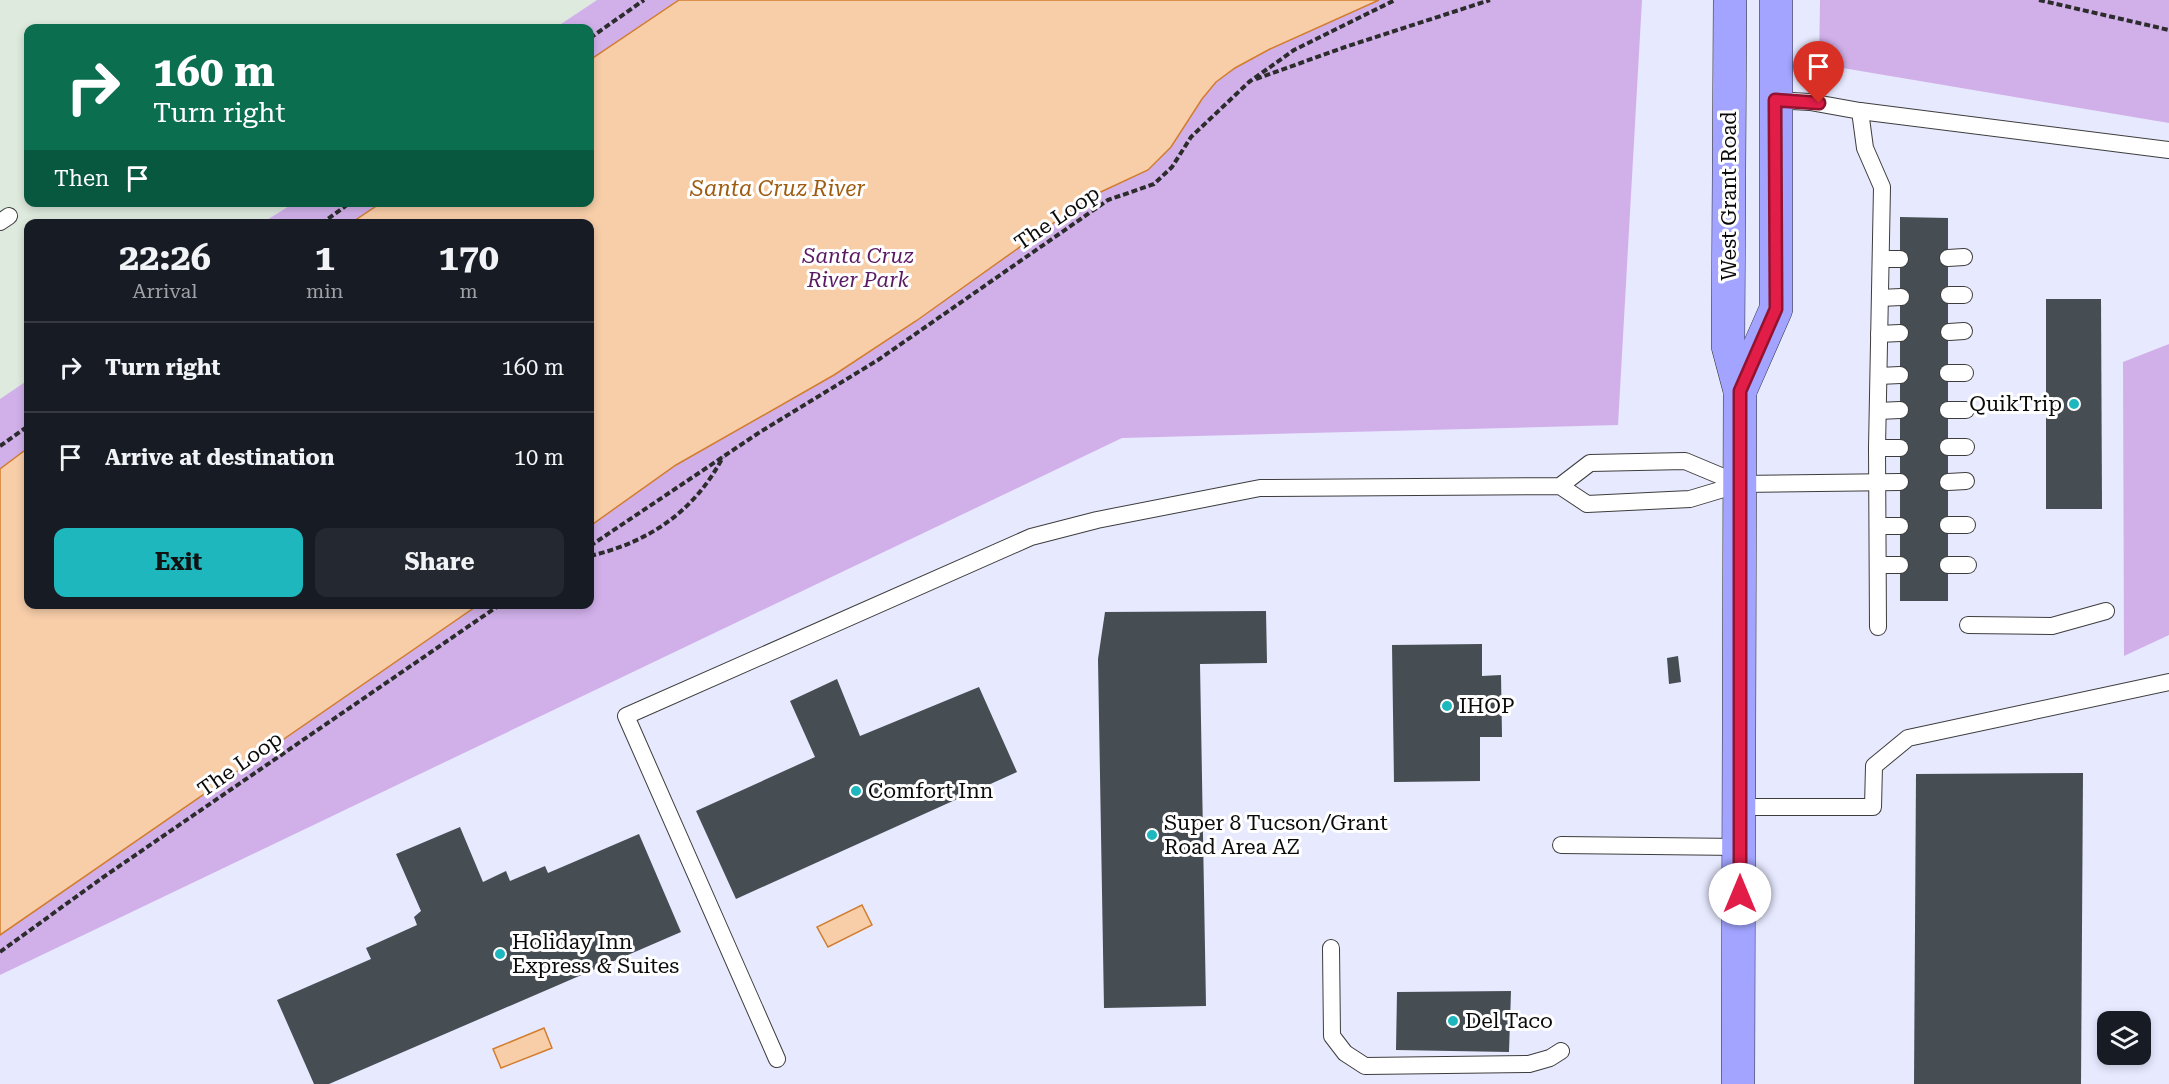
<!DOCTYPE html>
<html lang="en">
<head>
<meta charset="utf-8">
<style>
	body { margin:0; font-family:"Roboto Serif",serif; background:#242831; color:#f1f3f6; height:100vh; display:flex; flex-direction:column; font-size:22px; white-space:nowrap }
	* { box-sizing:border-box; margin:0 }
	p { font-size:20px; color:#9ea1a6 }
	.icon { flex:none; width:33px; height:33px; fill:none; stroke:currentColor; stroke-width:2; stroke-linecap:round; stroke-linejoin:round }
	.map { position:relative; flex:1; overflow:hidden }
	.panel { position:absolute; left:24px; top:219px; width:570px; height:390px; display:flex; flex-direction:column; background:#171b24; border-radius:12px; box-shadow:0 3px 9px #0003 }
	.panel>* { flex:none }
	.banner { position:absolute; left:24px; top:24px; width:570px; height:183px; border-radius:12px; box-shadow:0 3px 9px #0003; background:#0b6e4f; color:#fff; overflow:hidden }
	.tools { position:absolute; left:2097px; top:1011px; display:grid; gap:12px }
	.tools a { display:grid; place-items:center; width:54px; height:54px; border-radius:12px; background:#171b24; box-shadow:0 3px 9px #0003; font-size:30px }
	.pin { position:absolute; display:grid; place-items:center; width:51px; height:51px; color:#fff; margin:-62px -26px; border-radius:50% 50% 50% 0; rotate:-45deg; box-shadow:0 0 6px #0007 }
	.pin .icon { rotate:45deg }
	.me { position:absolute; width:66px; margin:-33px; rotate:0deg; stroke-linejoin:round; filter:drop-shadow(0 0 4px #0008) }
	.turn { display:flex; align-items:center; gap:21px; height:126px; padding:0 30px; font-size:27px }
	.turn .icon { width:78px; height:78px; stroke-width:2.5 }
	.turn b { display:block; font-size:42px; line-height:51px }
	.then { display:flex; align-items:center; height:57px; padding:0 30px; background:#0003; gap:12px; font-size:22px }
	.eta { display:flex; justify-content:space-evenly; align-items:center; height:102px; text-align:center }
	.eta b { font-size:36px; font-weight:700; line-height:42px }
	.primary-button { display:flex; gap:12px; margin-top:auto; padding:12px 30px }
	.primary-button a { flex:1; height:69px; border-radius:12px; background:#1eb7be; color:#111; font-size:24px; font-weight:700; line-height:69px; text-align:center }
	.primary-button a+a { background:#242831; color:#f1f3f6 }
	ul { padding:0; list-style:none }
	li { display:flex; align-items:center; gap:18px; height:90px; padding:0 30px; border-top:2px solid #363941 }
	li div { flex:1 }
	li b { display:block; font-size:22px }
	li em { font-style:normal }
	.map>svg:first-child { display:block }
	.industrial { fill:#ddeadd }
	.green { fill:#d1b0ea }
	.water { fill:#f8cea9; stroke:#d27d2d; stroke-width:1.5 }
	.building { fill:#464d53 }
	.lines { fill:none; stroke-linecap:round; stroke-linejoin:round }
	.service-casing { stroke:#3d3d3d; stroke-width:18 }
	.secondary-casing { stroke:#2c2c2c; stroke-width:34 }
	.path { stroke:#2c2c2c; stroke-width:4; stroke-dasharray:6 3; stroke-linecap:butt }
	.service { stroke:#fff; stroke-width:16 }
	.secondary { stroke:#a2a4ff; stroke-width:33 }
	.route-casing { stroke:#92132f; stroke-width:15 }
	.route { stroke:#e11d48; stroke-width:10 }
	.poi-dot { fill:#1eb7be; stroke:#fff; stroke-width:2 }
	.labels { text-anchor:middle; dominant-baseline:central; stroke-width:6; stroke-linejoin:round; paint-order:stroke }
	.street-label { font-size:21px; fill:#0a0a0a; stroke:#fff }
	.park-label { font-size:21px; font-style:italic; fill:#5a1963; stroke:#fff }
	.poi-label { font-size:21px; fill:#0a0a0a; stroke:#fff; text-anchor:start }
	.water-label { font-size:22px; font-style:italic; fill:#9f5b10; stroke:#fff }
</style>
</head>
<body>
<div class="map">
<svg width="2169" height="1084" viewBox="0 0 2169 1084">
	<rect width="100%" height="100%" fill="#e7e9ff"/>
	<!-- industrial -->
	<polygon class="industrial" points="0,0 597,0 555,28 28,28 28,202 294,203 262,223 28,224 28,380 0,399"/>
	<!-- green -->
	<g class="green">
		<polygon points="597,0 1642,0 1618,425 1122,438 0,975 0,399 28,380 28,604 590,604 590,224 262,223 294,203 590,202 590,28 555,28"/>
		<polygon points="1820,0 2169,0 2169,123 1819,64"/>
		<polygon points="2169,344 2169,635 2124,656 2123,362"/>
	</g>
	<!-- water -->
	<g class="water">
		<polygon points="679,0 1379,0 1270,49 1235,68 1216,82 1202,99 1171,147 1148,170 1090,197 916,321 834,375 676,465 590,526 590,224 351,223 381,203 590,202 590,60"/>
		<polygon points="28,448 28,604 478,605 0,935 0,469"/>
		<polygon points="862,905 872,925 828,947 817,927"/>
		<polygon points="544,1028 552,1048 501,1068 493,1049"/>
	</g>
	<!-- building -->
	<g class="building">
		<polygon points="1900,217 1948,218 1948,601 1900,601"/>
		<polygon points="2046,299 2101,299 2102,509 2046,509"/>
		<polygon points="1266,611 1267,663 1200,664 1206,1006 1104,1008 1098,659 1105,612"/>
		<polygon points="1482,644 1482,676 1501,675 1502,737 1480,737 1480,781 1394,782 1392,645"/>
		<polygon points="1678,656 1681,682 1669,684 1667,658"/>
		<polygon points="837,679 860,736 979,687 1017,772 736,899 696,811 815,757 790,701"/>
		<polygon points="2083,773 2081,1084 1914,1084 1916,774"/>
		<polygon points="460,827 483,882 506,871 510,881 545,866 548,873 639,834 681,932 329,1084 314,1084 277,1000 371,959 366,948 417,925 414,917 421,911 396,854"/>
		<polygon points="1511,991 1509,1052 1396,1050 1397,992"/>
	</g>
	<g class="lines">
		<!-- service casing -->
		<g class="service-casing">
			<g id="service">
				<polyline points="1775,100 1810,102 1860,111 1865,148 1882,187 1877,448 1878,627"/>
				<polyline points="1860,111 2169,150"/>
				<polyline points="0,222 9,216"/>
				<polyline points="1948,258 1964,257"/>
				<polyline points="1881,259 1900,259"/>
				<polyline points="1949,295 1964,295"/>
				<polyline points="1880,298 1901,297"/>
				<polyline points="1949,332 1964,331"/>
				<polyline points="1879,334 1900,333"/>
				<polyline points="1948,373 1965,373"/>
				<polyline points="1879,376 1900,375"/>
				<polyline points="1948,410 1966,410"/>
				<polyline points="1878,411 1900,410"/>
				<polyline points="1948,447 1966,447"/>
				<polyline points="1877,448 1900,448"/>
				<polyline points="1948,482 1966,481"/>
				<polyline points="1740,484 1900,482"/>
				<polyline points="1948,525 1967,525"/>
				<polyline points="1878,526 1900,526"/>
				<polyline points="1878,565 1900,565"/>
				<polyline points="1948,565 1968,565"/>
				<polyline points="1968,625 2052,626 2106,611"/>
				<polyline points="1740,807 1873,807 1874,766 1908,738 2169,682"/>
				<polyline points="1561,845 1740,847"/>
				<polyline points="1331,948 1332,1036 1345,1053 1365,1066 1529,1064 1550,1058 1561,1051"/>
				<polyline points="777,1059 626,716 1031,537 1097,520 1260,488 1560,486 1587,504 1690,499 1740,484 1685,461 1590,463 1560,486"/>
			</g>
		</g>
		<!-- secondary casing -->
		<g class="secondary-casing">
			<g id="secondary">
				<polyline points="1730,0 1728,346 1740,391 1738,1084"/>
				<polyline points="1740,391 1776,309 1776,0"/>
			</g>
		</g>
		<!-- path -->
		<g class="path">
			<polyline points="2039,0 2169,30"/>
			<polyline points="590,38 644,0"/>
			<polyline points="1256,79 1345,47 1490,0"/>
			<polyline points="321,224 351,202"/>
			<polyline points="0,446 28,426"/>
			<polyline points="590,546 760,432 878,360 1108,200 1154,184 1172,167 1191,137 1249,82 1294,50 1395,0"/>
			<path d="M 590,556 C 649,542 694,512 723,457"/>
			<polyline points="0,952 102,878 501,604"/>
		</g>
		<!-- service -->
		<use href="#service" class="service"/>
		<!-- secondary -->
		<use href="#secondary" class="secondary"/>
	</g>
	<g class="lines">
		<!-- route casing -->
		<g class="route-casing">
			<polyline id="route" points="1740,894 1740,391 1776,309 1775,100 1819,103"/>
		</g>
		<!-- route -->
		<use href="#route" class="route"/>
	</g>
	<!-- markers -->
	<g class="poi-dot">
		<circle cx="2074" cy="404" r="6"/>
		<circle cx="1447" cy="706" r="6"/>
		<circle cx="856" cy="791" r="6"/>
		<circle cx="1152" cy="835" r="6"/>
		<circle cx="500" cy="954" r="6"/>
		<circle cx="1453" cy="1021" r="6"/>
	</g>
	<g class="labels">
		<!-- street labels -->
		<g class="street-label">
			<text transform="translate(1729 196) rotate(-90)">West Grant Road</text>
			<text transform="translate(1057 218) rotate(-34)">The Loop</text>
			<text transform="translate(240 764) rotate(-35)">The Loop</text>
		</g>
		<!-- park labels -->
		<g class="park-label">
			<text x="858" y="256">Santa Cruz<tspan x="858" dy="24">River Park</tspan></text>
		</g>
		<!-- poi labels -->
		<g class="poi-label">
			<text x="2062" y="404" text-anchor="end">QuikTrip</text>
			<text x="1459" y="706">IHOP</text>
			<text x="868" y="791">Comfort Inn</text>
			<text x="1164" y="823">Super 8 Tucson/Grant<tspan x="1164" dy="24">Road Area AZ</tspan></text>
			<text x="512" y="942">Holiday Inn<tspan x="512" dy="24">Express &amp; Suites</tspan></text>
			<text x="1465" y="1021">Del Taco</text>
		</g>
		<!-- water labels -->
		<g class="water-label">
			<text x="778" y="188">Santa Cruz River</text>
		</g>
	</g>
</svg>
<div class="tools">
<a><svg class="icon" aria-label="layers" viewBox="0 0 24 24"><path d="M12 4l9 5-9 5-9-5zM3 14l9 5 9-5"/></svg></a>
</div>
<div class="pin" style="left:1819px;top:103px;background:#d93025"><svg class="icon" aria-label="arrive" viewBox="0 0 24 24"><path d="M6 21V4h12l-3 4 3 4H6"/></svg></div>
<svg class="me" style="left:1740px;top:894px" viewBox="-20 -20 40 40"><circle r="19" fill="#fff"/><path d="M0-13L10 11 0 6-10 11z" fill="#e11d48"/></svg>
<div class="banner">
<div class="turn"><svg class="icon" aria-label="right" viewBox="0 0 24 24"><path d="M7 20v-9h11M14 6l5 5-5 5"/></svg><div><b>160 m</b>Turn right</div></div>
<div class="then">Then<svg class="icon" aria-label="arrive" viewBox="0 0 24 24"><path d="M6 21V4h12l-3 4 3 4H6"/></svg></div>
</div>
<section class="panel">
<div class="eta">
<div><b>22:26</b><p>Arrival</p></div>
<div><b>1</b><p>min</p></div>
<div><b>170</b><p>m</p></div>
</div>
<ul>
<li><svg class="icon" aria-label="right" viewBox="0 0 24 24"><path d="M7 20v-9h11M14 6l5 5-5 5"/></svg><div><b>Turn right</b></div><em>160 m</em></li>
<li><svg class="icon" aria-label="arrive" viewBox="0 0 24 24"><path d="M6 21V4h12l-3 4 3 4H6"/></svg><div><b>Arrive at destination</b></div><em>10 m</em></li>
</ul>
<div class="primary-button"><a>Exit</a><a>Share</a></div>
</section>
</div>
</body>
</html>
